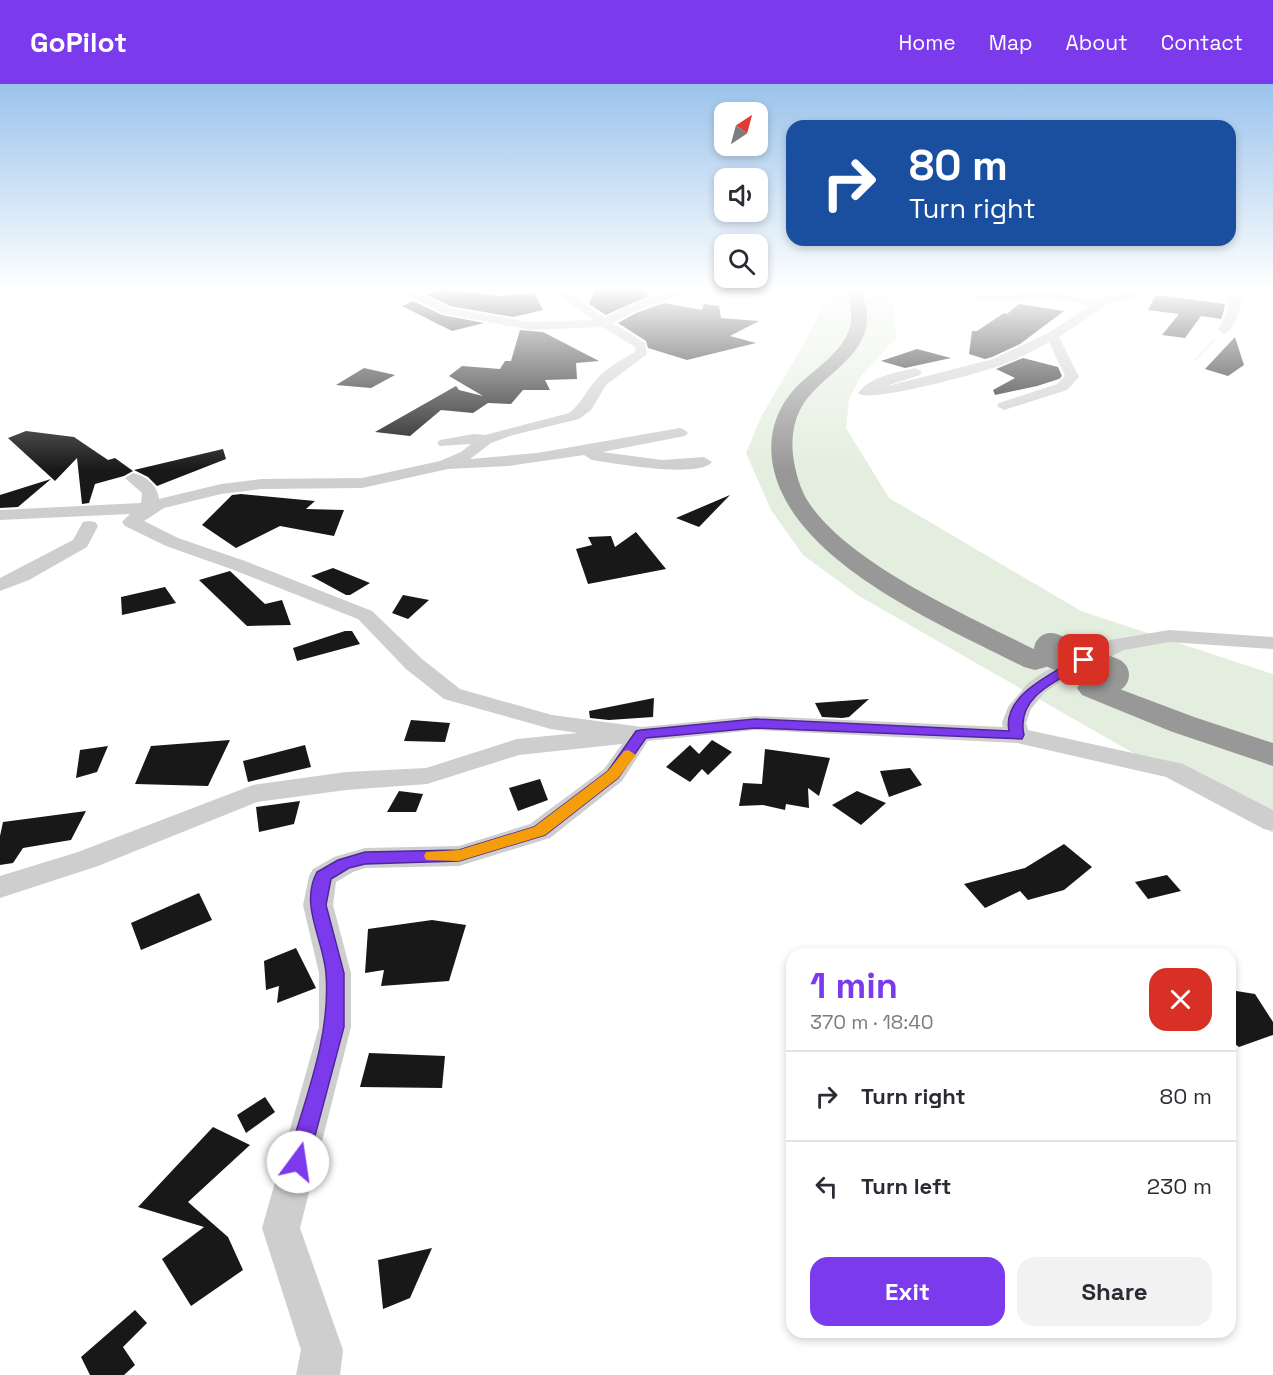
<!DOCTYPE html>
<html lang="en">
<head>
<meta charset="utf-8">
<style>
	body { margin:0; font-family:"Space Grotesk",sans-serif; background:#f2f2f3; color:#2b2b33; height:100vh; display:flex; flex-direction:column; font-size:22px; white-space:nowrap }
	* { box-sizing:border-box; margin:0 }
	p { font-size:20px; color:#7c7c81 }
	.icon { flex:none; width:33px; height:33px; fill:none; stroke:currentColor; stroke-width:2; stroke-linecap:round; stroke-linejoin:round }
	.map { position:relative; flex:1; overflow:hidden }
	.side { position:absolute; left:786px; top:864px; width:450px; height:390px; display:flex; flex-direction:column; background:#fff; border-radius:18px; box-shadow:0 3px 9px #0003 }
	.side>* { flex:none }
	.banner { position:absolute; left:786px; top:36px; width:450px; height:126px; border-radius:18px; box-shadow:0 3px 9px #0003; background:#1a4fa0; color:#fff; overflow:hidden }
	.needle { width:39px; rotate:36deg }
	.buttons { position:absolute; left:714px; top:18px; display:grid; gap:12px }
	.buttons a { display:grid; place-items:center; width:54px; height:54px; border-radius:12px; background:#fff; box-shadow:0 3px 9px #0003; font-size:30px }
	.pin { position:absolute; display:grid; place-items:center; width:51px; height:51px; color:#fff; margin:-26px; border-radius:12px; box-shadow:0 3px 9px #0006 }
	.me { position:absolute; width:66px; margin:-33px; rotate:14deg; stroke-linejoin:round; filter:drop-shadow(0 0 4px #0008) }
	.turn { display:flex; align-items:center; gap:21px; height:126px; padding:0 24px; font-size:27px }
	.turn .icon { width:78px; height:78px; stroke-width:2.5 }
	.turn b { display:block; font-size:42px; line-height:51px }
	.round { display:grid; place-items:center; flex:none; width:63px; height:63px; border-radius:18px; background:#f2f2f3 }
	.summary { display:flex; align-items:center; justify-content:space-between; height:102px; padding:0 24px }
	h1 { font-size:36px; font-weight:800; line-height:45px; color:#7c3aed }
	.action { display:flex; gap:12px; margin-top:auto; padding:12px 24px }
	.action a { flex:1; height:69px; border-radius:18px; background:#7c3aed; color:#fff; font-size:24px; font-weight:800; line-height:69px; text-align:center }
	.action a+a { background:#f2f2f3; color:#2b2b33 }
	ul { padding:0; list-style:none }
	li { display:flex; align-items:center; gap:18px; height:90px; padding:0 24px; border-top:2px solid #e1e1e2 }
	li div { flex:1 }
	li b { display:block; font-size:22px }
	li em { font-style:normal }
	header { display:flex; align-items:center; gap:36px; box-sizing:border-box; height:84px; padding:0 30px; background:#7c3aed; color:#fff }
	header strong { font-size:28px }
	nav { display:flex; gap:33px; margin-inline-start:auto; font-size:21px }
	.map>svg:first-child { display:block }
	.green { fill:#e4eede }
	.building { fill:#181818 }
	.lines { fill:none; stroke-linecap:round; stroke-linejoin:round }
	.path { stroke:#cecece; stroke-width:2; stroke-dasharray:1.5 1.5; stroke-linecap:butt }
	.minor { fill:#cecece; fill-rule:evenodd }
	.highway { fill:#989898; fill-rule:evenodd }
	.highway-bridge { stroke:#989898; stroke-width:34 }
	.route { fill:#7c3aed; stroke:#51269a; stroke-width:1.5 }
	.slow { fill:#f59e0b }
</style>
</head>
<body>
<header>
<strong>GoPilot</strong>
<nav><a>Home</a><a>Map</a><a>About</a><a>Contact</a></nav>
</header>
<div class="map">
<svg width="1273" height="1291" viewBox="0 0 1273 1291">
	<rect width="100%" height="100%" fill="#fff"/>
	<!-- green -->
	<polygon class="green" points="832,205 894,205 893,213 896,254 861,292 849,315 846,344 889,414 1081,527 1273,590 1273,749 859,512 803,471 771,426 746,369 761,333 802,263"/>
	<!-- building -->
	<g class="building">
		<polygon points="441,205 500,212 534,209 543,226 513,233 450,222 427,211"/>
		<polygon points="595,205 640,205 646,207 648,212 606,231 589,220"/>
		<polygon points="1156,211 1225,220 1223,230 1221,235 1201,232 1185,254 1162,251 1179,230 1148,226"/>
		<polygon points="413,217 442,231 484,239 452,247 402,222"/>
		<polygon points="664,219 702,226 704,220 719,222 721,234 759,237 730,252 756,259 687,276 648,264 646,257 618,239 636,229"/>
		<polygon points="1019,220 1064,227 1020,260 992,273 985,275 969,270 972,247 977,247 1004,229 1007,230"/>
		<polygon points="520,246 543,248 599,277 576,279 577,295 545,296 550,306 523,306 511,320 488,319 473,329 441,326 410,352 375,348 456,302 459,306 483,312 449,292 462,282 500,285 505,277 511,277"/>
		<polygon points="1235,253 1244,281 1228,292 1205,285"/>
		<polygon points="917,265 951,274 905,284 881,277"/>
		<polygon points="1023,274 1058,283 1062,292 1059,295 1037,302 995,311 993,306 1015,294 996,285"/>
		<polygon points="364,284 395,291 371,304 336,301"/>
		<polygon points="26,347 74,353 108,376 115,374 133,387 124,392 95,400 89,419 82,420 77,374 55,397 8,354"/>
		<polygon points="223,365 226,375 157,402 148,393 134,386"/>
		<polygon points="51,395 18,423 0,424 0,411"/>
		<polygon points="241,410 315,417 306,425 344,426 334,452 280,442 236,464 202,441 232,411"/>
		<polygon points="730,411 699,443 676,434"/>
		<polygon points="636,448 666,485 588,500 576,465 592,461 588,453 611,452 615,463"/>
		<polygon points="333,484 370,499 350,511 346,511 311,492"/>
		<polygon points="230,487 265,520 282,516 291,541 247,542 199,496"/>
		<polygon points="165,503 176,519 122,531 121,513"/>
		<polygon points="403,511 429,516 408,535 392,529"/>
		<polygon points="345,547 352,547 360,560 297,577 293,564"/>
		<polygon points="654,614 653,633 609,636 590,634 589,627"/>
		<polygon points="869,615 849,633 842,634 822,633 815,619"/>
		<polygon points="411,636 450,639 445,658 404,657"/>
		<polygon points="230,656 208,702 135,700 151,662"/>
		<polygon points="712,656 732,668 708,691 702,685 690,698 666,683 690,661 699,670"/>
		<polygon points="305,661 311,683 248,698 243,677"/>
		<polygon points="108,662 97,688 76,694 80,666"/>
		<polygon points="765,665 830,674 819,712 808,704 809,724 786,720 785,726 763,721 739,722 743,699 762,700"/>
		<polygon points="910,684 922,701 889,713 880,687"/>
		<polygon points="540,695 548,716 518,727 509,704"/>
		<polygon points="399,707 423,710 416,728 387,728"/>
		<polygon points="857,707 886,719 861,741 832,721"/>
		<polygon points="300,717 294,740 259,748 256,723"/>
		<polygon points="86,727 71,756 23,764 13,779 0,781 0,752 3,738"/>
		<polygon points="1064,760 1092,783 1064,806 1028,816 1020,807 985,824 964,800 1025,784"/>
		<polygon points="1167,791 1181,807 1148,815 1135,798"/>
		<polygon points="199,809 212,836 141,866 131,839"/>
		<polygon points="432,836 466,841 449,897 381,902 384,886 365,889 368,845"/>
		<polygon points="296,864 316,904 277,919 279,902 266,906 264,877"/>
		<polygon points="1230,906 1255,910 1273,938 1273,951 1239,963 1230,956"/>
		<polygon points="369,969 445,972 442,1004 360,1003"/>
		<polygon points="265,1013 275,1028 246,1049 237,1031"/>
		<polygon points="213,1043 250,1061 188,1118 228,1153 243,1186 191,1222 162,1175 204,1143 138,1123"/>
		<polygon points="432,1164 410,1214 383,1225 378,1176"/>
		<polygon points="135,1226 147,1239 123,1263 135,1281 124,1291 90,1291 81,1273"/>
	</g>
	<g class="lines">
		<!-- path -->
		<g class="path">
			<polyline points="900,205 969,211"/>
			<polyline points="1196,275 1215,255"/>
		</g>
		<!-- minor -->
		<g class="minor">
			<path d="M 409,205 L 449,224 L 530,238 L 593,236 L 551,205 L 563,205 L 605,234 C 633,219 666,205 698,205 L 635,227 L 613,239 L 645,259 L 647,270 L 606,301 L 591,326 L 579,335 L 513,351 L 491,359 L 470,375 L 537,369 L 680,344 L 685,346 L 688,349 L 685,352 L 602,368 L 662,376 L 704,373 L 712,378 C 698,395 614,379 592,376 L 584,371 L 508,382 L 448,385 L 362,404 L 261,405 L 221,410 L 164,424 L 144,437 L 178,454 L 245,477 L 372,527 L 422,575 L 460,605 L 552,631 L 642,643 L 755,632 L 1003,643 L 1002,639 L 1008,623 L 1028,599 L 1044,588 L 1110,556 L 1169,546 L 1273,553 L 1273,565 L 1169,558 L 1124,566 L 1060,598 L 1044,609 L 1031,625 L 1026,639 L 1028,646 L 1183,680 L 1273,726 L 1273,747 L 1264,745 L 1166,693 L 1017,659 L 755,646 L 648,657 L 622,697 L 550,754 L 459,782 L 365,784 L 353,788 L 336,798 L 333,821 L 351,889 L 351,943 L 300,1144 L 343,1266 L 340,1291 L 296,1291 L 301,1266 L 262,1144 L 319,943 L 319,889 L 303,821 L 309,792 L 313,785 L 334,773 L 365,764 L 459,762 L 530,740 L 604,685 L 622,660 L 519,671 L 427,700 L 346,706 L 257,718 L 98,782 L 0,814 L 0,792 L 78,768 L 253,701 L 346,688 L 426,684 L 517,655 L 578,649 L 551,645 L 444,615 L 406,585 L 358,535 L 231,485 L 166,462 L 125,442 L 122,438 L 130,430 L 0,436 L 0,426 L 141,419 L 142,409 L 125,394 L 133,389 C 145,392 158,401 159,415 L 221,400 L 261,395 L 362,394 L 440,377 L 461,368 L 471,360 L 440,362 L 437,359 L 440,356 L 474,350 L 485,351 L 569,329 C 582,319 585,308 596,296 C 606,284 621,276 635,268 L 635,263 L 603,243 L 530,246 L 442,229 L 397,206 Z"/>
			<path d="M 1147,205 L 1171,205 L 1109,219 L 1059,253 L 1079,293 L 1067,306 L 1004,326 L 997,322 L 999,319 L 1057,300 L 1065,292 L 1049,258 C 1034,266 1018,275 1002,281 C 983,288 869,320 858,309 C 871,292 895,289 915,284 L 922,288 L 920,291 L 880,304 L 993,275 L 1048,249 L 1090,222 L 1053,214 L 981,217 L 977,216 L 977,212 L 1053,208 L 1098,217 L 1106,213 Z"/>
			<path d="M 1216,205 L 1231,205 L 1242,215 C 1239,226 1235,246 1224,250 L 1218,246 L 1227,228 L 1230,215 Z"/>
			<polygon points="89,437 95,438 98,442 87,463 29,496 0,507 0,494 73,456 83,438"/>
		</g>
		<!-- highway -->
		<g class="highway">
			<path d="M 847,205 L 861,205 C 864,215 868,226 867,237 C 865,273 822,292 804,319 C 794,334 791,353 793,371 C 795,387 800,406 809,419 C 852,483 977,536 1046,571 L 1050,577 L 1046,583 L 1035,586 L 1024,583 C 944,542 792,479 773,382 C 768,355 774,330 791,309 C 809,287 848,268 851,237 C 852,227 849,215 847,205 Z"/>
			<polygon points="1093,595 1194,633 1273,659 1273,682 1170,647 1082,611 1077,604 1082,597"/>
		</g>
		<!-- highway-bridge -->
		<polyline class="highway-bridge" points="1051,566 1112,591"/>
	</g>
	<!-- sky -->
	<linearGradient id="sky" x2="0" y2="1"><stop stop-color="#9bc3eb"/><stop offset="0.53" stop-color="#fff"/><stop offset="1" stop-color="#fff" stop-opacity="0"/></linearGradient>
	<rect width="1273" height="386" fill="url(#sky)"/>
	<!-- route -->
	<path class="route" d="M 1084,573 L 1088,574 L 1090,576 L 1088,579 C 1060,596 1015,611 1024,651 L 1022,655 L 755,644 L 646,654 L 618,694 L 545,751 L 459,777 L 365,780 L 349,784 L 331,795 L 326,821 L 344,889 L 344,943 L 308,1078 L 305,1085 L 298,1088 L 290,1085 L 287,1078 C 304,1017 331,954 326,890 C 324,856 299,821 317,788 L 338,776 L 365,768 L 459,766 L 534,743 L 608,687 L 636,647 L 641,646 L 755,635 L 1009,647 C 1003,617 1037,598 1059,585 C 1067,581 1075,575 1084,573 Z"/>
	<!-- slow -->
	<polygon class="slow" points="628,666 636,671 618,694 545,751 459,777 426,776 424,772 426,768 459,766 534,743 608,687 624,667"/>
</svg>
<div class="buttons">
<a><svg class="needle" viewBox="-14 -14 28 28"><path d="M0-13l5 13h-10z" fill="#e53935"/><path d="M0 13l5-13h-10z" fill="#7c7c81"/></svg></a>
<a><svg class="icon" aria-label="sound" viewBox="0 0 24 24"><path d="M4 9h4l5-4v14l-5-4H4zM17 9q2 3 0 6"/></svg></a>
<a><svg class="icon" aria-label="search" viewBox="0 0 24 24"><circle cx="10" cy="10" r="6"/><path d="M15 15l6 6"/></svg></a>
</div>
<div class="pin" style="left:1084px;top:576px;background:#d93025"><svg class="icon" aria-label="arrive" viewBox="0 0 24 24"><path d="M6 21V4h12l-3 4 3 4H6"/></svg></div>
<svg class="me" style="left:298px;top:1078px" viewBox="-20 -20 40 40"><circle r="19" fill="#fff"/><path d="M0-13L10 11 0 6-10 11z" fill="#7c3aed"/></svg>
<div class="banner">
<div class="turn"><svg class="icon" aria-label="right" viewBox="0 0 24 24"><path d="M7 20v-9h11M14 6l5 5-5 5"/></svg><div><b>80 m</b>Turn right</div></div>
</div>
<section class="side">
<div class="summary"><div><h1>1 min</h1><p>370 m · 18:40</p></div><a class="round" style="background:#d93025;color:#fff"><svg class="icon" aria-label="close" viewBox="0 0 24 24"><path d="M6 6l12 12M18 6L6 18"/></svg></a></div>
<ul>
<li><svg class="icon" aria-label="right" viewBox="0 0 24 24"><path d="M7 20v-9h11M14 6l5 5-5 5"/></svg><div><b>Turn right</b></div><em>80 m</em></li>
<li><svg class="icon" aria-label="left" viewBox="0 0 24 24"><path d="M17 20v-9H6M10 6l-5 5 5 5"/></svg><div><b>Turn left</b></div><em>230 m</em></li>
</ul>
<div class="action"><a>Exit</a><a>Share</a></div>
</section>
</div>
</body>
</html>
